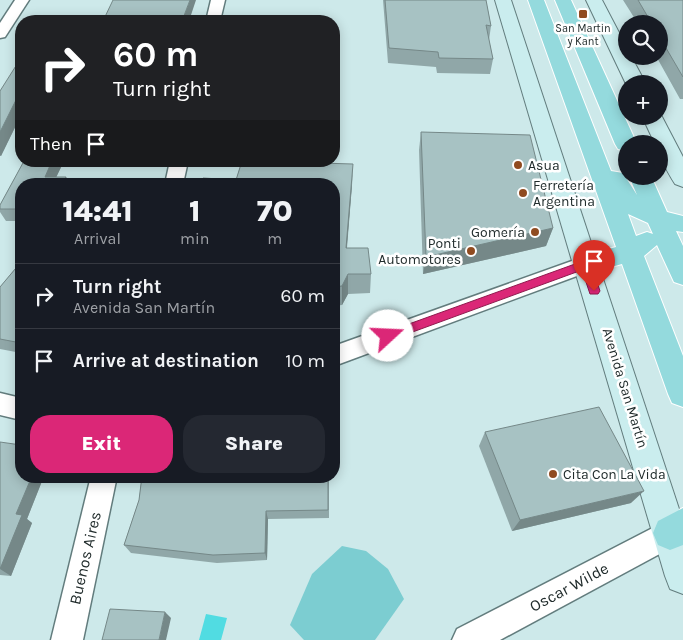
<!DOCTYPE html>
<html lang="en">
<head>
<meta charset="utf-8">
<style>
	body { margin:0; font-family:Karla,sans-serif; background:#242831; color:#f1f3f6; height:100vh; display:flex; flex-direction:column; font-size:19px; white-space:nowrap }
	* { box-sizing:border-box; margin:0 }
	p { font-size:16px; color:#9ea1a6 }
	.icon { flex:none; width:28px; height:28px; fill:none; stroke:currentColor; stroke-width:2; stroke-linecap:round; stroke-linejoin:round }
	.map { position:relative; flex:1; overflow:hidden }
	.side { position:absolute; left:15px; top:178px; width:325px; height:305px; display:flex; flex-direction:column; background:#171b24; border-radius:20px; box-shadow:0 2px 12px #0003 }
	.side>* { flex:none }
	.top-card { position:absolute; left:15px; top:15px; width:325px; height:152px; border-radius:20px; box-shadow:0 2px 12px #0003; background:#202124; color:#fff; overflow:hidden }
	.fabs { position:absolute; left:618px; top:15px; display:grid; gap:10px }
	.fabs a { display:grid; place-items:center; width:50px; height:50px; border-radius:50%; background:#171b24; box-shadow:0 2px 12px #0003; font-size:25px }
	.pin { position:absolute; display:grid; place-items:center; width:42px; height:42px; color:#fff; margin:-51px -21px; border-radius:50% 50% 50% 0; rotate:-45deg; box-shadow:0 0 5px #0007 }
	.pin .icon { rotate:45deg }
	.me { position:absolute; width:55px; margin:-28px; rotate:70deg; stroke-linejoin:round; filter:drop-shadow(0 0 4px #0008) }
	.turn { display:flex; align-items:center; gap:18px; height:105px; padding:0 15px; font-size:22px }
	.turn .icon { width:65px; height:65px; stroke-width:2.5 }
	.turn b { display:block; font-size:35px; line-height:42px }
	.then { display:flex; align-items:center; height:48px; padding:0 15px; background:#0003; gap:10px; font-size:19px }
	.eta { display:flex; justify-content:space-evenly; align-items:center; height:85px; text-align:center }
	.eta b { font-size:30px; font-weight:800; line-height:35px }
	.cta { display:flex; gap:10px; margin-top:auto; padding:10px 15px }
	.cta a { flex:1; height:58px; border-radius:20px; background:#db2777; color:#fff; font-size:20px; font-weight:800; line-height:58px; text-align:center }
	.cta a+a { background:#242831; color:#f1f3f6 }
	ul { padding:0; list-style:none }
	li { display:flex; align-items:center; gap:15px; height:65px; padding:0 15px; border-top:1px solid #363941 }
	li div { flex:1 }
	li b { display:block; font-size:19px }
	li em { font-style:normal }
	.map>svg:first-child { display:block }
	.green { fill:#7ccdd1 }
	.water { fill:#51dce2 }
	.lines { fill:none; stroke-linecap:round; stroke-linejoin:round }
	.street-casing { stroke:#627c7d; stroke-width:3 }
	.secondary-casing { stroke:#627c7d; stroke-width:2 }
	.primary-casing { stroke:#fff; stroke-width:2 }
	.street { fill:#fff; fill-rule:evenodd }
	.secondary { fill:#caedee; fill-rule:evenodd }
	.primary { fill:#94dadd; fill-rule:evenodd }
	.wall { fill:#90a7a8 }
	.shaded-wall { fill:#758888 }
	.building { fill:#a7c2c3; stroke:#758888 }
	.route { fill:#db2777; stroke:#8e194d }
	.poi-dot { fill:#904b20; stroke:#fff; stroke-width:2 }
	.labels { text-anchor:middle; dominant-baseline:central; stroke-width:5; stroke-linejoin:round; paint-order:stroke }
	.far-poi-label { font-size:11px; fill:#212c2c; stroke:#fff }
	.poi-label { font-size:14px; fill:#212c2c; stroke:#fff; text-anchor:start }
	.street-label { font-size:14px; fill:#212c2c; stroke:#fff }
	.near-street-label { font-size:16px; fill:#212c2c; stroke:#fff }
</style>
</head>
<body>
<div class="map">
<svg width="683" height="640" viewBox="0 0 683 640">
	<rect width="100%" height="100%" fill="#cde9ea"/>
	<!-- green -->
	<polygon class="green" points="342,546 366,551 388,569 404,599 375,640 304,640 290,625 312,574"/>
	<!-- water -->
	<polygon class="water" points="206,614 227,618 221,640 199,640"/>
	<g class="lines">
		<!-- street casing -->
		<g class="street-casing">
			<g id="street">
				<polygon points="15,0 29,0 5,37 0,38 0,23"/>
				<polygon points="211,0 225,0 220,21 206,21"/>
				<polygon points="170,161 188,161 183,184 165,184"/>
				<polygon points="586,256 593,258 596,264 593,270 334,366 334,346"/>
				<polygon points="0,393 21,398 21,420 0,415"/>
				<polygon points="91,476 117,476 83,640 51,640"/>
				<polygon points="670,519 680,523 683,530 680,543 500,640 452,640 457,629"/>
			</g>
		</g>
		<!-- secondary casing -->
		<g class="secondary-casing">
			<g id="secondary">
				<polygon points="495,0 511,0 683,521 683,594 670,589 665,576"/>
				<polygon points="586,0 602,0 626,46 626,56 631,56 646,84 626,84"/>
				<path d="M 659,111 L 683,157 L 683,187 L 675,184 C 668,173 659,158 659,144 L 655,144 L 642,116 L 659,116 Z"/>
			</g>
		</g>
		<!-- primary casing -->
		<g class="primary-casing">
			<g id="primary">
				<path d="M 528,0 L 544,0 L 611,171 L 623,173 L 637,195 L 629,176 L 651,176 L 667,212 L 683,216 L 683,232 L 676,231 L 683,246 L 683,285 L 674,282 L 657,245 L 644,256 L 683,356 L 683,407 L 672,403 L 668,394 L 622,264 L 586,274 L 577,271 L 573,264 L 577,257 L 616,247 ZM 628,214 L 648,223 L 653,234 L 647,232 L 636,236 Z"/>
				<polygon points="555,0 571,0 637,144 626,144 626,151 618,149 615,144"/>
				<polygon points="683,508 683,545 670,550 658,545 653,533 658,521"/>
			</g>
		</g>
		<!-- street -->
		<use href="#street" class="street"/>
		<!-- secondary -->
		<use href="#secondary" class="secondary"/>
		<!-- primary -->
		<use href="#primary" class="primary"/>
	</g>
	<!-- wall -->
	<g class="wall">
		<polygon points="383,0 486,0 491,26 489,40 493,59 490,74 437,73 436,67 388,63"/>
		<polygon points="623,0 683,0 683,99 680,99 656,56 659,56 659,24 638,24 630,11"/>
		<polygon points="21,62 21,115 1,156 0,156 0,91"/>
		<polygon points="421,132 553,228 546,246 423,274 419,150"/>
		<polygon points="24,161 64,161 56,177 66,177 69,184 21,184 21,221 6,221 0,212 0,205"/>
		<polygon points="242,161 321,161 321,163 352,185 347,248 371,274 370,293 348,294 342,305 334,306 334,184 236,180"/>
		<polygon points="21,262 21,353 0,349 0,287"/>
		<polygon points="485,432 631,503 512,531 479,446"/>
		<polygon points="0,442 21,476 44,476 27,519 32,523 11,576 0,575"/>
		<polygon points="142,476 329,476 329,518 268,519 267,560 217,563 131,553 124,545 139,500"/>
	</g>
	<!-- shaded-wall -->
	<g class="shaded-wall">
		<polygon points="190,0 196,0 189,21 182,21"/>
		<polygon points="17,98 21,107 21,115 1,156 0,155 0,132"/>
		<polygon points="52,161 64,161 53,184 45,177"/>
		<polygon points="353,164 352,185 345,268 346,248"/>
		<polygon points="66,177 69,184 62,184"/>
		<polygon points="553,228 546,246 423,274 426,257"/>
		<polygon points="348,274 348,294 342,305 342,286"/>
		<polygon points="32,476 44,476 27,519 32,523 11,576 0,569 16,514"/>
		<polygon points="644,491 631,503 512,531 520,520"/>
		<polygon points="266,511 268,519 267,560 265,553"/>
		<polygon points="165,612 171,618 166,640 159,640"/>
	</g>
	<!-- building -->
	<g class="building">
		<polygon points="113,0 190,0 182,21 103,21"/>
		<polygon points="385,0 486,0 491,26 486,25 493,59 439,58 438,52 389,48"/>
		<polygon points="638,0 683,0 683,77 659,36 659,24 652,24"/>
		<polygon points="19,61 21,62 21,98 17,98 0,132 0,91"/>
		<polygon points="421,132 530,135 553,228 426,257"/>
		<polygon points="24,161 52,161 45,177 66,177 62,184 21,184 21,209 0,209 0,205"/>
		<polygon points="242,161 319,161 319,163 353,164 346,248 368,248 371,274 348,274 342,286 334,287 334,184 202,184 203,178 236,180"/>
		<polygon points="21,262 21,343 0,339 0,287"/>
		<polygon points="599,407 644,491 520,520 485,432"/>
		<polygon points="0,442 21,445 21,476 32,476 16,514 22,515 0,569"/>
		<polygon points="142,476 328,476 328,510 266,511 265,553 213,555 124,545 139,500"/>
		<polygon points="110,609 165,612 159,640 102,640"/>
	</g>
	<!-- route -->
	<polygon class="route" points="586,260 591,264 600,291 598,294 590,294 582,270 388,341 382,336 384,333"/>
	<!-- markers -->
	<g class="poi-dot">
		<rect x="578" y="9" width="10" height="10" rx="2.5"/>
		<circle cx="518" cy="165" r="5"/>
		<circle cx="523" cy="193" r="5"/>
		<circle cx="535" cy="232" r="5"/>
		<circle cx="471" cy="251" r="5"/>
		<circle cx="553" cy="474" r="5"/>
	</g>
	<g class="labels">
		<!-- far-poi labels -->
		<g class="far-poi-label">
			<text x="583" y="28">San Martin<tspan x="583" dy="13">y Kant</tspan></text>
		</g>
		<!-- poi labels -->
		<g class="poi-label">
			<text x="528" y="165">Asua</text>
			<text x="533" y="185">Ferretería<tspan x="533" dy="16">Argentina</tspan></text>
			<text x="525" y="232" text-anchor="end">Gomería</text>
			<text x="461" y="243" text-anchor="end">Ponti<tspan x="461" dy="16">Automotores</tspan></text>
			<text x="563" y="474">Cita Con La Vida</text>
		</g>
		<!-- street labels -->
		<g class="street-label">
			<text transform="translate(625 388) rotate(73)">Avenida San Martín</text>
		</g>
		<!-- near-street labels -->
		<g class="near-street-label">
			<text transform="translate(85 558) rotate(-77)">Buenos Aires</text>
			<text transform="translate(569 587) rotate(-28)">Oscar Wilde</text>
		</g>
	</g>
</svg>
<div class="fabs">
<a><svg class="icon" aria-label="search" viewBox="0 0 24 24"><circle cx="10" cy="10" r="6"/><path d="M15 15l6 6"/></svg></a>
<a>+</a>
<a>−</a>
</div>
<div class="pin" style="left:594px;top:291px;background:#d93025"><svg class="icon" aria-label="arrive" viewBox="0 0 24 24"><path d="M6 21V4h12l-3 4 3 4H6"/></svg></div>
<svg class="me" style="left:388px;top:336px" viewBox="-20 -20 40 40"><circle r="19" fill="#fff"/><path d="M0-13L10 11 0 6-10 11z" fill="#db2777"/></svg>
<div class="top-card">
<div class="turn"><svg class="icon" aria-label="right" viewBox="0 0 24 24"><path d="M7 20v-9h11M14 6l5 5-5 5"/></svg><div><b>60 m</b>Turn right</div></div>
<div class="then">Then<svg class="icon" aria-label="arrive" viewBox="0 0 24 24"><path d="M6 21V4h12l-3 4 3 4H6"/></svg></div>
</div>
<section class="side">
<div class="eta">
<div><b>14:41</b><p>Arrival</p></div>
<div><b>1</b><p>min</p></div>
<div><b>70</b><p>m</p></div>
</div>
<ul>
<li><svg class="icon" aria-label="right" viewBox="0 0 24 24"><path d="M7 20v-9h11M14 6l5 5-5 5"/></svg><div><b>Turn right</b><p>Avenida San Martín</p></div><em>60 m</em></li>
<li><svg class="icon" aria-label="arrive" viewBox="0 0 24 24"><path d="M6 21V4h12l-3 4 3 4H6"/></svg><div><b>Arrive at destination</b></div><em>10 m</em></li>
</ul>
<div class="cta"><a>Exit</a><a>Share</a></div>
</section>
</div>
</body>
</html>
